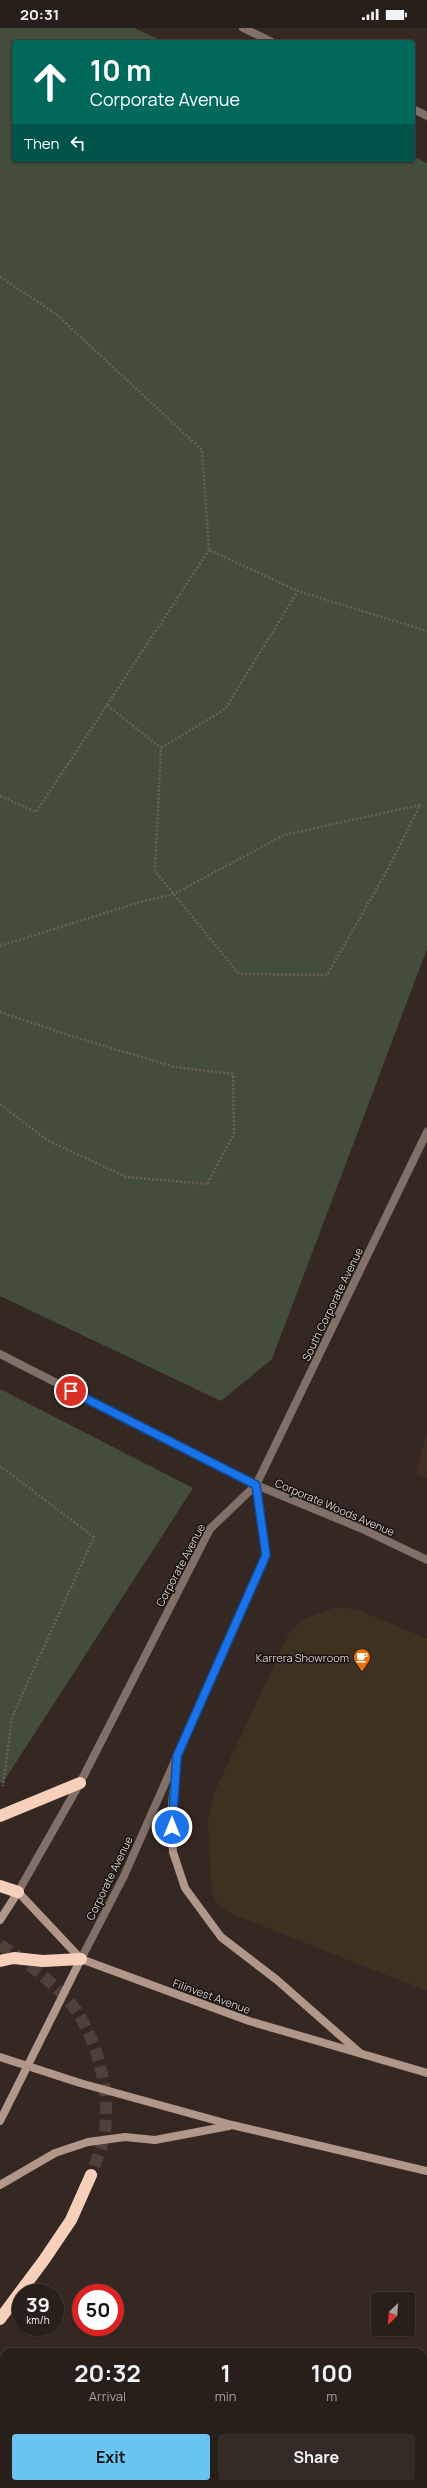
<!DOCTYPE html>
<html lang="en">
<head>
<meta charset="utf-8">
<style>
	body { margin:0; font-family:Manrope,sans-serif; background:#342b27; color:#f1f3f6; height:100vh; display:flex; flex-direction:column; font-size:15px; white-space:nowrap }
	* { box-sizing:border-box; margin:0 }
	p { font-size:13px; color:#a5a2a2 }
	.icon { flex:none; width:22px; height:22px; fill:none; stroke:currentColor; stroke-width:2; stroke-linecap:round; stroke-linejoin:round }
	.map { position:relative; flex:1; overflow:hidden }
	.drawer { position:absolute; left:0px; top:2320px; width:427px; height:140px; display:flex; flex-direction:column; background:#281e1a; border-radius:12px 12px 0 0; box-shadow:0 1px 3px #0004,0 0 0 1px #443c39 }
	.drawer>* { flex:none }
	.guide { position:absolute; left:12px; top:12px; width:403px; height:122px; border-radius:4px; box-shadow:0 1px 3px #0004,0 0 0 1px #443c39; background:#00695c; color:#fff; overflow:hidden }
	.needle { width:26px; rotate:205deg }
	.fabs { position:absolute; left:371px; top:2264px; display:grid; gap:8px }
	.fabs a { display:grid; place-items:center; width:44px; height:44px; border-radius:4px; background:#281e1a; box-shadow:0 1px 3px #0004,0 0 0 1px #443c39; font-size:20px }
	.speed { position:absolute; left:12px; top:2256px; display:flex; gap:8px; font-size:20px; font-weight:700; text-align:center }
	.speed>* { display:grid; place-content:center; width:52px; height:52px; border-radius:50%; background:#281e1a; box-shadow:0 1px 3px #0004,0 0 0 1px #443c39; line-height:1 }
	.speed small { font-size:10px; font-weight:400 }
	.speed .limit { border:6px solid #d22; background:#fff; color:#111 }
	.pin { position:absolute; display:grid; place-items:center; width:34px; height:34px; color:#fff; margin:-17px; border:2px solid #fff; border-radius:50%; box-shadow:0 1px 4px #0007 }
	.me { position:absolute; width:44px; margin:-22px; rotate:0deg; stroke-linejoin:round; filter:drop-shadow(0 0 3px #0008) }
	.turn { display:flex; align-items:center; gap:14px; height:84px; padding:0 12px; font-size:18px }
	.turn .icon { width:52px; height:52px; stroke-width:2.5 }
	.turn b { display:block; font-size:28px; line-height:34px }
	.then { display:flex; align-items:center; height:38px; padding:0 12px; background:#0003; gap:8px; font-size:15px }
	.eta { display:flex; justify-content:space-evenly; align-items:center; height:68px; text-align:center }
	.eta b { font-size:24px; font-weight:700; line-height:28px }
	.primary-button { display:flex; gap:8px; margin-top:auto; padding:8px 12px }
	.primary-button a { flex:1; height:46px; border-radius:4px; background:#69c4f0; color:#111; font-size:16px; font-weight:700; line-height:46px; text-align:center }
	.primary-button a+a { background:#342b27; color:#f1f3f6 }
	.status { display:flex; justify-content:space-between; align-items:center; height:28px; padding:0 20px; background:#281e1a; direction:ltr }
	.status svg { height:11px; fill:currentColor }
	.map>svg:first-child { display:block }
	.commercial { fill:#3d3122 }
	.built { fill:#412e25 }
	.green { fill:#434d3a }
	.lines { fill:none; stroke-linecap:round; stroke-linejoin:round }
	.motorway-tunnel { stroke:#4d413b; stroke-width:12; stroke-dasharray:12 6; stroke-linecap:butt }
	.path { stroke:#6b5f5a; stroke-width:2.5; stroke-dasharray:2 2; stroke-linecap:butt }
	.minor { stroke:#807068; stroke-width:8 }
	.tertiary { stroke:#807068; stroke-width:8 }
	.secondary { stroke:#b09789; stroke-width:8 }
	.motorway { stroke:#f7d0bb; stroke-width:12 }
	.route-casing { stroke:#114b97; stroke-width:10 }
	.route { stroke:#1a73e8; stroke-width:7 }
	.labels { text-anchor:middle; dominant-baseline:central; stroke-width:3; stroke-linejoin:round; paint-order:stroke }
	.street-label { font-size:11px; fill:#d7cfcb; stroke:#181210 }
	.poi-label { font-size:11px; fill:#d7cfcb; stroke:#181210; text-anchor:end }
</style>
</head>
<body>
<div class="status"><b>20:31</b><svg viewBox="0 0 49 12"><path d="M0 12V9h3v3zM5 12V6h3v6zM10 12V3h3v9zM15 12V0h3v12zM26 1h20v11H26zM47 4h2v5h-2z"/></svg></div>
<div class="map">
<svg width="427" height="2460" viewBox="0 0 427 2460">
	<rect width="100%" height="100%" fill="#352822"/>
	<!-- commercial -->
	<polygon class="commercial" points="336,1579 356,1581 427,1611 427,1963 232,1886 218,1878 212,1865 208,1793 214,1765 289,1605 302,1592"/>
	<!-- built -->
	<polygon class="built" points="427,1405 427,1450 416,1445"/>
	<!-- green -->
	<g class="green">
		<polygon points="0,0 134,0 165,14 14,14 14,132 413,132 413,128 427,135 427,921 272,1331 221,1373 0,1268"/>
		<polygon points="0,1361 193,1460 2,1756 0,1754"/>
	</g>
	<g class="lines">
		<!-- motorway-tunnel -->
		<path class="motorway-tunnel" d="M 0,1917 C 24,1931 65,1963 79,1987 C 100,2020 111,2071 104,2110 C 101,2122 95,2135 91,2147"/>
		<!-- path -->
		<g class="path">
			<polyline points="0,249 56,286 202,422 209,522 298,563"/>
			<polyline points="107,677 209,522"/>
			<polyline points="0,768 36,784 107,677 161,720"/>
			<polyline points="0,918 137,875 174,866 284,807 420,777 388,841 327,947 239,946 155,843 161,720 225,681 298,563 427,603"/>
			<polyline points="0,984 71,1008 175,1039 233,1046 234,1106 207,1156 126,1149 47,1112 0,1076"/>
			<polyline points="0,1438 94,1509 12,1689 3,1758"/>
		</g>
		<!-- minor -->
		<g class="minor">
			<polyline points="243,0 272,14"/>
			<polyline points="413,81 427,88"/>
			<polyline points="0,1326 256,1457 360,1500 427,1532"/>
		</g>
		<!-- tertiary -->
		<g class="tertiary">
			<polyline points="18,1864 80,1755 210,1501 256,1457 427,1104"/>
			<polyline points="81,1931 124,1848 266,1527 256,1457"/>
		</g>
		<!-- secondary -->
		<g class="secondary">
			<polyline points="177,1728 171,1787 173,1824 185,1860 221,1909 277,1952 360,2025"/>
			<polyline points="0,1892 18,1864 81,1931 249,1993 427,2045"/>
			<polyline points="0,2029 80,2055 232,2097 427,2143"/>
			<polyline points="0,2093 81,1931"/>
			<polyline points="0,2157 55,2125 88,2114 125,2109 155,2112 229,2098"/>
		</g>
		<!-- motorway -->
		<g class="motorway">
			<polyline points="0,1788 80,1755"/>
			<polyline points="0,1858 18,1864"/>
			<polyline points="0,1933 14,1930 43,1933 81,1931"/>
			<polyline points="0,2291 44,2232 71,2192 91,2147"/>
		</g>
	</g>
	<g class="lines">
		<!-- route casing -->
		<g class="route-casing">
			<polyline id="route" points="71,1363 256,1457 266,1527 177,1728 172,1799"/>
		</g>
		<!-- route -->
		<use href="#route" class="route"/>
	</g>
	<!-- icons -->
	<defs>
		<g id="cafe-pin" transform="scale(0.9)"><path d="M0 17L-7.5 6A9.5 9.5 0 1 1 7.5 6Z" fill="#e8710a" stroke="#181210"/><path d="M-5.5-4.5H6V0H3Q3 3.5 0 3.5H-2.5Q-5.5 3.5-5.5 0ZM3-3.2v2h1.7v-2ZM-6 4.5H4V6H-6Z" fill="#fff"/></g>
	</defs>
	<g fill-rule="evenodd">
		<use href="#cafe-pin" x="362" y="1629"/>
	</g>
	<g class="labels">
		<!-- street labels -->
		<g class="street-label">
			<text transform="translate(332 1276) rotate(-64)">South Corporate Avenue</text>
			<text transform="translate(335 1479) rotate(23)">Corporate Woods Avenue</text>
			<text transform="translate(180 1537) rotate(-62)">Corporate Avenue</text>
			<text transform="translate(109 1850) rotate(-64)">Corporate Avenue</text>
			<text transform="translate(212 1968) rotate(20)">Filinvest Avenue</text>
		</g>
		<!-- poi labels -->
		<g class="poi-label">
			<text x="349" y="1629">Karrera Showroom</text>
		</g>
	</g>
</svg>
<div class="fabs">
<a><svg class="needle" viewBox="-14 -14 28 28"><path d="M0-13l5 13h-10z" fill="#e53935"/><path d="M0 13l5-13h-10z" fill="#a5a2a2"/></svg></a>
</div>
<div class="speed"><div>39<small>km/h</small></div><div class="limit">50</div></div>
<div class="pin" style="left:71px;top:1363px;background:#d93025"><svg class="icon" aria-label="arrive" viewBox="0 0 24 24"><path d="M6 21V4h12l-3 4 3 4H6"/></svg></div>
<svg class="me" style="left:172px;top:1799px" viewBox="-20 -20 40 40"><circle r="17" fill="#1a73e8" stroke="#fff" stroke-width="3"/><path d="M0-11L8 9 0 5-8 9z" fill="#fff"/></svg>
<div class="guide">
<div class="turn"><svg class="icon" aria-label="ahead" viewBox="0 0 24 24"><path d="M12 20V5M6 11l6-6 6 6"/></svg><div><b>10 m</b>Corporate Avenue</div></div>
<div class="then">Then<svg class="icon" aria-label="left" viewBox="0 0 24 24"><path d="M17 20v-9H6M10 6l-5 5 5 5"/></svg></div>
</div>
<section class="drawer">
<div class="eta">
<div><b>20:32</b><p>Arrival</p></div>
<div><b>1</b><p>min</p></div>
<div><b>100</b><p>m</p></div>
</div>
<div class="primary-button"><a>Exit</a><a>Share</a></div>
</section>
</div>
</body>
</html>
